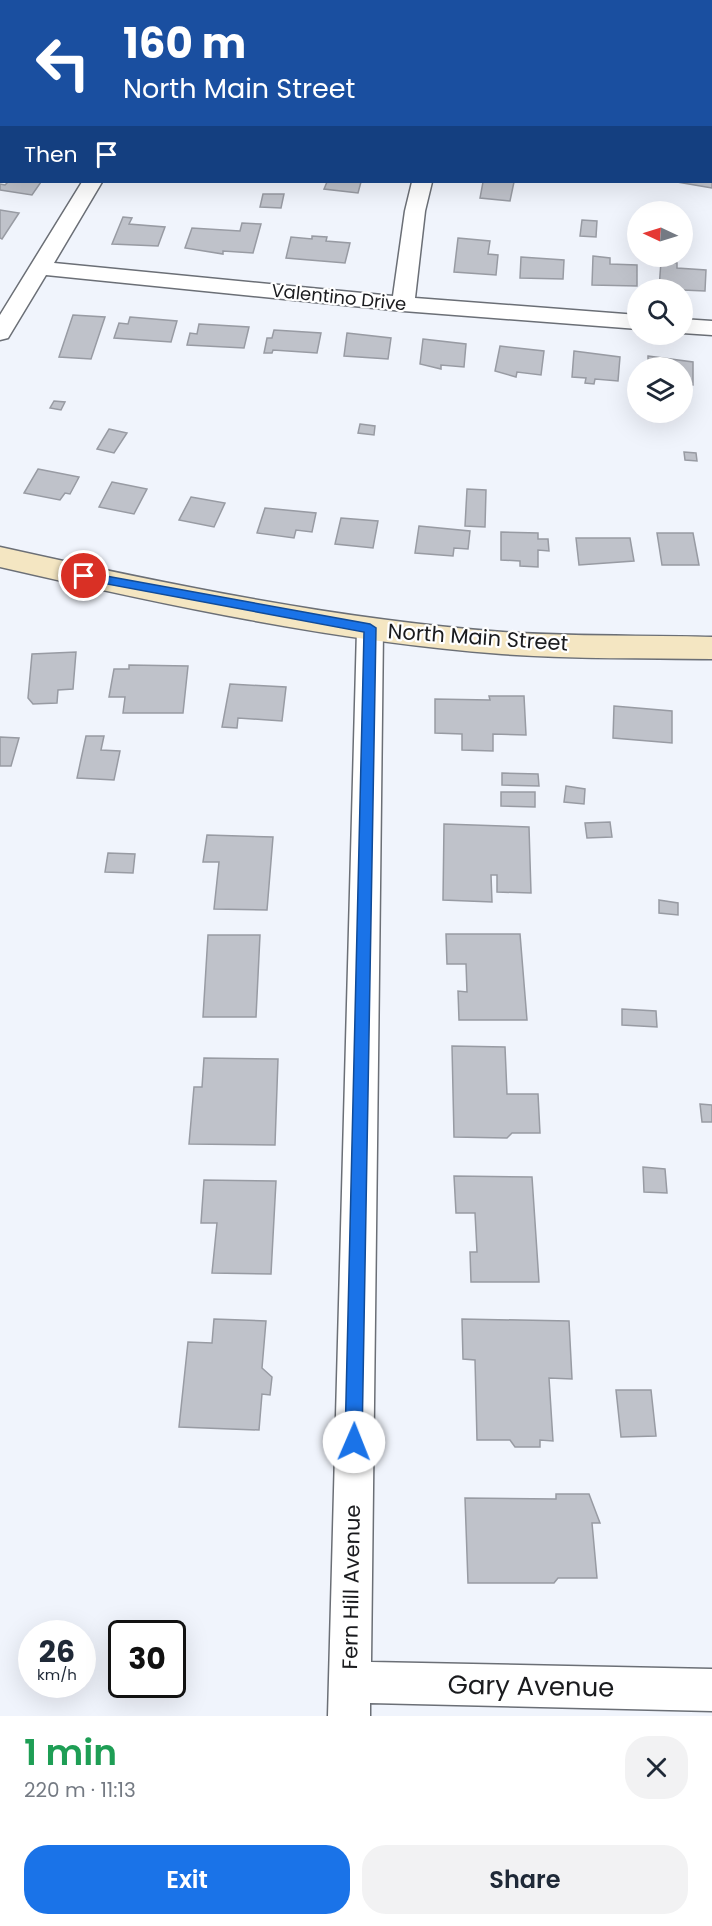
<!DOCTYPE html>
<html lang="en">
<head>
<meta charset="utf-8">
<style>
	body { margin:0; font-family:Poppins,sans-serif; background:#f2f2f3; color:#1f2937; height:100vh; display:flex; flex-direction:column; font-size:22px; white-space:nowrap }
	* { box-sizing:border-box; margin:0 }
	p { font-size:20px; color:#747a83 }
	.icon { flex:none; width:33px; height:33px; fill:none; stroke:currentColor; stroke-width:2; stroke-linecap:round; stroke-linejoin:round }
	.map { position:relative; height:1716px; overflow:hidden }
	.side { display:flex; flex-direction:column; background:#fff; flex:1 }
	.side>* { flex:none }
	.top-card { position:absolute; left:0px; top:0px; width:712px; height:183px; box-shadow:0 6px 24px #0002; background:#1a4fa0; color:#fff; overflow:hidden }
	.needle { width:39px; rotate:274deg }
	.fabs { position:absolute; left:627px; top:201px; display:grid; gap:12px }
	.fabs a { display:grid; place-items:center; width:66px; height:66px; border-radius:50%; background:#fff; box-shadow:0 6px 24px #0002; font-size:30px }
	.speed { position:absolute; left:18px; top:1620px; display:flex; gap:12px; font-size:30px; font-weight:700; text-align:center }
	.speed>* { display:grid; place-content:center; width:78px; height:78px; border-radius:50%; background:#fff; box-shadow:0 6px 24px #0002; line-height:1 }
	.speed small { font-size:15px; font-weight:400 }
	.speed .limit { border:3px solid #111; border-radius:9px; background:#fff; color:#111 }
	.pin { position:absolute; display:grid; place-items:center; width:51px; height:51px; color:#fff; margin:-26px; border:3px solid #fff; border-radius:50%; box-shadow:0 2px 6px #0007 }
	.me { position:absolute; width:66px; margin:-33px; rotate:1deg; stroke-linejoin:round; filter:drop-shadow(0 0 4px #0008) }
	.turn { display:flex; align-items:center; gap:21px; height:126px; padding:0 24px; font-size:27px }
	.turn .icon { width:78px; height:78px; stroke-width:2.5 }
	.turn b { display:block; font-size:42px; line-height:51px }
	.then { display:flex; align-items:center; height:57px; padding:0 24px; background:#0003; gap:12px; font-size:22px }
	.round { display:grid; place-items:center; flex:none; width:63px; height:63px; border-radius:24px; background:#f2f2f3 }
	.summary { display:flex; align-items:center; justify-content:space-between; height:102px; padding:0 24px }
	h1 { font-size:36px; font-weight:600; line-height:45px; color:#1e9e55 }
	.cta { display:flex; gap:12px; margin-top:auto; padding:12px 24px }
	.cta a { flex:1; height:69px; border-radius:24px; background:#1a73e8; color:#fff; font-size:24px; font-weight:600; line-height:69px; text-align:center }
	.cta a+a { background:#f2f2f3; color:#1f2937 }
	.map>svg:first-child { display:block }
	.building { fill:#bfc2ca; stroke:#989ba3; stroke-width:1.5 }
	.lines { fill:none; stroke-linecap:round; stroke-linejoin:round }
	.minor-casing { stroke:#6b6f76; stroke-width:3 }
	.secondary-casing { stroke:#6b6f76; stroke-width:3 }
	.minor { fill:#fff; fill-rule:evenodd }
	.secondary { fill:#f4e6c2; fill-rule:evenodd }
	.route { fill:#1a73e8; stroke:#114b97; stroke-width:1.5 }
	.labels { text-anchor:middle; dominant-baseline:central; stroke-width:4.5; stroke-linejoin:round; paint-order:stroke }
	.far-street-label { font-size:18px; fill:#1a1b1e; stroke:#fff }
	.street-label { font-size:21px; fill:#1a1b1e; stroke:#fff }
	.near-street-label { font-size:26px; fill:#1a1b1e; stroke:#fff }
</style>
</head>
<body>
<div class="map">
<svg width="712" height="1716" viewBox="0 0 712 1716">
	<rect width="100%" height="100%" fill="#f0f4fc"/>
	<!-- building -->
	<g class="building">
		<polygon points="712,169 712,188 677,182 711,182"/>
		<polygon points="8,182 41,182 32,195 0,190 0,184 5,185"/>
		<polygon points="327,182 361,182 358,193 324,189"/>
		<polygon points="483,182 514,182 510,201 480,198"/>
		<polygon points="263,194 284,194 281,208 260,207"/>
		<polygon points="0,210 19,213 2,239 0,238"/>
		<polygon points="123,217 132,218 129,224 165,227 158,246 112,244"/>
		<polygon points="582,220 597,221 596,237 580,236"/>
		<polygon points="242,223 261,224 253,253 223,251 223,254 185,248 192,228 240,231"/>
		<polygon points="312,236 327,237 326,241 350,243 345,263 286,258 291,237 312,239"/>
		<polygon points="458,238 490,241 488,254 498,255 496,275 454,272"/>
		<polygon points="593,256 610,258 610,264 637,265 637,286 592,285"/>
		<polygon points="521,257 564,260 563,279 520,278"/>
		<polygon points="661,261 677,263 677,268 706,270 705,291 659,289"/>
		<polygon points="73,315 105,317 91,359 59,357"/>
		<polygon points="130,317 177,321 171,342 114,338 119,323 128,324"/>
		<polygon points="199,324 249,327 244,348 187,345 190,333 197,334"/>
		<polygon points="274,330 321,333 317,353 273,350 272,353 264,353 267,338 272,338"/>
		<polygon points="347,333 391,338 388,359 344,356"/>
		<polygon points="423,339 466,344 464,367 441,365 441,369 420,364"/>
		<polygon points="500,346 544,351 541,375 517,372 516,377 495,371"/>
		<polygon points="574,351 620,357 618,381 595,379 594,384 585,383 586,378 572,377"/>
		<polygon points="648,356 693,362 693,385 682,384 682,368 648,368"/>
		<polygon points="54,401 65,402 61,410 50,408"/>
		<polygon points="360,424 375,426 374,435 358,433"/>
		<polygon points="109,429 127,433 114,453 97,449"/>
		<polygon points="684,452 696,453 697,461 685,460"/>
		<polygon points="38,469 79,477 70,494 65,493 60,500 24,493"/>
		<polygon points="112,482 147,489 134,514 99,507"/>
		<polygon points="467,489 486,490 485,527 465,526"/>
		<polygon points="191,497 225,503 214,527 179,520"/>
		<polygon points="265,508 316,513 312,532 296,530 294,538 257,533"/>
		<polygon points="341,518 378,521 373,548 335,544"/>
		<polygon points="419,526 470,531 468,549 454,548 453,556 415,553"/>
		<polygon points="501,532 538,533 538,539 548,539 549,551 538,550 538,567 520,566 520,561 501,560"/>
		<polygon points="657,533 693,533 699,565 662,565"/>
		<polygon points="576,538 630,538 634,561 579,565"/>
		<polygon points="76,652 73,689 58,690 57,703 33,704 28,698 32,654"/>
		<polygon points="129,665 188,666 183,713 123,713 125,697 109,697 114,669 129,669"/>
		<polygon points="230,684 286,687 282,721 238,718 237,728 222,727"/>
		<polygon points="489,696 524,696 526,735 493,734 493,751 462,750 462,734 435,733 435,699 490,700"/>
		<polygon points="614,706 672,711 672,743 613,738"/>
		<polygon points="86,736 104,736 101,750 120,751 114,780 77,778"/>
		<polygon points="0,737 19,738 11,766 0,766"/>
		<polygon points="502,773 538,774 539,786 502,785"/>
		<polygon points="566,786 585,789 584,804 564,802"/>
		<polygon points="501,792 535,792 535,807 501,806"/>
		<polygon points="610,822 612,837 587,838 585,823"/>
		<polygon points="444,824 529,827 531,893 497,892 497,875 491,875 492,902 443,900"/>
		<polygon points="207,835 273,837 267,910 214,909 219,862 203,862"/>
		<polygon points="108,853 135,854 133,873 105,872"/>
		<polygon points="659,900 678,903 678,915 659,913"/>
		<polygon points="446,934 520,934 527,1020 459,1020 458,991 467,992 466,964 447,964"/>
		<polygon points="208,935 260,935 256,1017 203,1017"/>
		<polygon points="622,1009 656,1011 657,1027 622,1025"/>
		<polygon points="452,1046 505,1047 507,1094 538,1094 540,1133 512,1133 507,1138 454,1137"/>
		<polygon points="204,1058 278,1059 275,1145 189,1144 194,1087 202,1087"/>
		<polygon points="700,1104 712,1105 712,1122 702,1122"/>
		<polygon points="643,1167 665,1169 667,1193 644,1192"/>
		<polygon points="454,1176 532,1177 539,1282 471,1282 470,1252 477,1252 475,1213 456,1213"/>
		<polygon points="204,1180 276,1181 271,1274 212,1273 217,1223 201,1223"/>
		<polygon points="214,1319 266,1321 262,1368 272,1377 270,1395 262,1394 259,1430 179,1427 188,1342 212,1343"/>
		<polygon points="462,1319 569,1321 572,1379 549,1378 553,1441 540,1440 540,1447 515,1447 510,1440 477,1440 475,1360 463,1359"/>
		<polygon points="616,1390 651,1390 656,1436 621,1437"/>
		<polygon points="556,1494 589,1494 600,1523 592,1523 597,1578 558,1578 554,1583 468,1583 465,1498 556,1499"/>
	</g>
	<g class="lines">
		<!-- minor casing -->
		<g class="minor-casing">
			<g id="minor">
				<polygon points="202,0 221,0 201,2"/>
				<rect x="501" y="0" width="18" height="2"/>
				<rect x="711" y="129" width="1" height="13"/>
				<polygon points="82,182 102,182 54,263 393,296 405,211 412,182 432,182 425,211 415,298 638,315 638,329 403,311 46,275 8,338 0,340 0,315"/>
				<polygon points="682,319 712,321 712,335 682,333"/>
				<polygon points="370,619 379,622 383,629 371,1662 712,1669 712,1711 370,1703 370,1716 328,1716 357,629 361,622"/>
			</g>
		</g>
		<!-- secondary casing -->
		<g class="secondary-casing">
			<path id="secondary" d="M 0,547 C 165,584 334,619 503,632 C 572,637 642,635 712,637 L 712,659 C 642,658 572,659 502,654 C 333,641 165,605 0,567 Z"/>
		</g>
		<!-- minor -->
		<use href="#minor" class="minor"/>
		<!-- secondary -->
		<use href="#secondary" class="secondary"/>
	</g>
	<!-- route -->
	<polygon class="route" points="84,572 370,624 376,628 362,1442 360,1449 354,1451 348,1449 345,1442 364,632 80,579 80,573"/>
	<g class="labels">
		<!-- far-street labels -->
		<g class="far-street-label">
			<text transform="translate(339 297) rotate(6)">Valentino Drive</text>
		</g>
		<!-- street labels -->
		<g class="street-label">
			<text transform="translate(478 637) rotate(4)">North Main Street</text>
			<text transform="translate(351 1587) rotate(-89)">Fern Hill Avenue</text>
		</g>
		<!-- near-street labels -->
		<g class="near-street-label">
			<text transform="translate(531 1686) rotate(1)">Gary Avenue</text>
		</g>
	</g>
</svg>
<div class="fabs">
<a><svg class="needle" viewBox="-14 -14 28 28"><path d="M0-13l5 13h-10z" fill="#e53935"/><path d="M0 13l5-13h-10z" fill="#747a83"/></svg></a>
<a><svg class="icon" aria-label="search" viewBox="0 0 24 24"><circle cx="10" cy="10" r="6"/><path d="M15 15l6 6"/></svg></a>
<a><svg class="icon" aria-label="layers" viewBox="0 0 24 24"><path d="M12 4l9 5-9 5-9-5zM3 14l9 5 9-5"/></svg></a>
</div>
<div class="speed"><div>26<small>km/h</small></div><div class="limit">30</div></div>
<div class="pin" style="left:84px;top:576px;background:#d93025"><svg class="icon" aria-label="arrive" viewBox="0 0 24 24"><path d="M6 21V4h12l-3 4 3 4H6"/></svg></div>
<svg class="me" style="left:354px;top:1442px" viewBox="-20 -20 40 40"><circle r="19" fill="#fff"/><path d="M0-13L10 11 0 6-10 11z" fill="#1a73e8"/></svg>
<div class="top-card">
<div class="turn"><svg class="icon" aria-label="left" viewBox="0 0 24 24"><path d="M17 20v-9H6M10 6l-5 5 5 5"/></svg><div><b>160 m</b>North Main Street</div></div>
<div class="then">Then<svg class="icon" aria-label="arrive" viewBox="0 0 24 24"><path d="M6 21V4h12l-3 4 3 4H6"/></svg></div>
</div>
</div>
<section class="side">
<div class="summary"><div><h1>1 min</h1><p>220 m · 11:13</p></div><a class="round"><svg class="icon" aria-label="close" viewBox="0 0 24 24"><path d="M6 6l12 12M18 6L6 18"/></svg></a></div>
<div class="cta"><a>Exit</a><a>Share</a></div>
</section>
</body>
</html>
